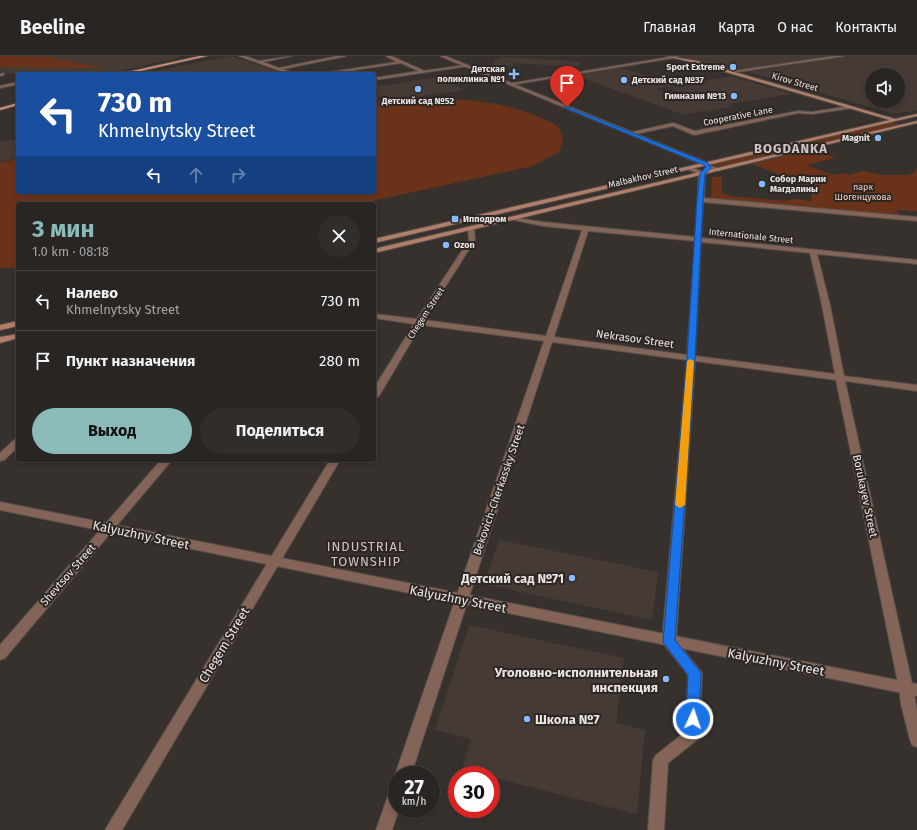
<!DOCTYPE html>
<html lang="ru">
<head>
<meta charset="utf-8">
<style>
	body { margin:0; font-family:"Fira Sans",sans-serif; background:#312d2a; color:#f1f3f6; height:100vh; display:flex; flex-direction:column; font-size:15px; white-space:nowrap }
	* { box-sizing:border-box; margin:0 }
	p { font-size:13px; color:#a5a5a5 }
	.icon { flex:none; width:22px; height:22px; fill:none; stroke:currentColor; stroke-width:2; stroke-linecap:round; stroke-linejoin:round }
	.map { position:relative; flex:1; overflow:hidden }
	.drawer { position:absolute; left:16px; top:146px; width:360px; height:260px; display:flex; flex-direction:column; background:#292522; border-radius:4px; box-shadow:0 2px 6px #0003,0 0 0 1px #454240 }
	.drawer>* { flex:none }
	.banner { position:absolute; left:16px; top:16px; width:360px; height:122px; border-radius:4px; box-shadow:0 2px 6px #0003,0 0 0 1px #454240; background:#1a4fa0; color:#fff; overflow:hidden }
	.buttons { position:absolute; left:865px; top:12px; display:grid; gap:8px }
	.buttons a { display:grid; place-items:center; width:40px; height:40px; border-radius:50%; background:#292522; box-shadow:0 2px 6px #0003,0 0 0 1px #454240; font-size:20px }
	.speed { position:absolute; left:388px; top:710px; display:flex; gap:8px; font-size:20px; font-weight:700; text-align:center }
	.speed>* { display:grid; place-content:center; width:52px; height:52px; border-radius:50%; background:#292522; box-shadow:0 2px 6px #0003,0 0 0 1px #454240; line-height:1 }
	.speed small { font-size:10px; font-weight:400 }
	.speed .limit { border:6px solid #d22; background:#fff; color:#111 }
	.pin { position:absolute; display:grid; place-items:center; width:34px; height:34px; color:#fff; margin:-41px -17px; border-radius:50% 50% 50% 0; rotate:-45deg; box-shadow:0 0 4px #0007 }
	.pin .icon { rotate:45deg }
	.me { position:absolute; width:44px; margin:-22px; rotate:3deg; stroke-linejoin:round; filter:drop-shadow(0 0 3px #0008) }
	.turn { display:flex; align-items:center; gap:14px; height:84px; padding:0 16px; font-size:18px }
	.turn .icon { width:52px; height:52px; stroke-width:2.5 }
	.turn b { display:block; font-size:28px; line-height:34px }
	.lanes { display:flex; align-items:center; height:38px; padding:0 16px; background:#0003; justify-content:center; gap:20px; direction:ltr }
	.lanes .off { opacity:.35 }
	.round { display:grid; place-items:center; flex:none; width:42px; height:42px; border-radius:21px; background:#312d2a }
	.summary { display:flex; align-items:center; justify-content:space-between; height:68px; padding:0 16px }
	h1 { font-size:24px; font-weight:700; line-height:30px; color:#8bbbb9 }
	.cta { display:flex; gap:8px; margin-top:auto; padding:8px 16px }
	.cta a { flex:1; height:46px; border-radius:24px; background:#8bbbb9; color:#111; font-size:16px; font-weight:700; line-height:46px; text-align:center }
	.cta a+a { background:#312d2a; color:#f1f3f6 }
	ul { padding:0; list-style:none }
	li { display:flex; align-items:center; gap:12px; height:60px; padding:0 16px; border-top:1px solid #454240 }
	li div { flex:1 }
	li b { display:block; font-size:15px }
	li em { font-style:normal }
	header { display:flex; align-items:center; gap:24px; box-sizing:border-box; height:56px; padding:0 20px; background:#292522; border-bottom:1px solid #454240 }
	header strong { font-size:19px }
	nav { display:flex; gap:22px; margin-inline-start:auto; font-size:14px }
	.map>svg:first-child { display:block }
	.built { fill:#463a35; fill-rule:evenodd }
	.green { fill:#6a3319 }
	.lines { fill:none; stroke-linecap:round; stroke-linejoin:round }
	.minor-casing { stroke:#544e4b; stroke-width:2 }
	.tertiary-casing { stroke:#544e4b; stroke-width:2 }
	.secondary-casing { stroke:#544e4b; stroke-width:2 }
	.primary-casing { stroke:#544e4b; stroke-width:2 }
	.minor { fill:#846456; fill-rule:evenodd }
	.tertiary { fill:#846456; fill-rule:evenodd }
	.secondary { fill:#b17e68; fill-rule:evenodd }
	.primary { fill:#d49276; fill-rule:evenodd }
	.route { fill:#1a73e8; stroke:#114b97 }
	.slow { fill:#f59e0b }
	.poi-dot { fill:#87bbfb; stroke:#2d2724; stroke-width:1.5 }
	.labels { text-anchor:middle; dominant-baseline:central; stroke-width:4; stroke-linejoin:round; paint-order:stroke }
	.far-poi-label { font-size:9px; font-weight:bold; fill:#ebe6e5; stroke:#2d2724; text-anchor:end }
	.far-street-label { font-size:9px; fill:#ebe6e5; stroke:#2d2724 }
	.far-park-label { font-size:9px; fill:#f8cebc; stroke:#2d2724 }
	.street-label { font-size:11px; fill:#ebe6e5; stroke:#2d2724 }
	.far-district-label { font-size:13px; font-weight:bold; letter-spacing:1px; fill:#cec6c2; stroke:#2d2724 }
	.near-street-label { font-size:13px; fill:#ebe6e5; stroke:#2d2724 }
	.quarter-label { font-size:13px; letter-spacing:1px; fill:#cec6c2; stroke:#2d2724 }
	.near-poi-label { font-size:13px; font-weight:bold; fill:#ebe6e5; stroke:#2d2724; text-anchor:end }
</style>
</head>
<body>
<header>
<strong>Beeline</strong>
<nav><a>Главная</a><a>Карта</a><a>О нас</a><a>Контакты</a></nav>
</header>
<div class="map">
<svg width="917" height="774" viewBox="0 0 917 774">
	<rect width="100%" height="100%" fill="#37312e"/>
	<!-- built -->
	<g class="built">
		<polygon points="0,0 178,0 181,1 108,18 18,19 0,15"/>
		<polygon points="231,0 279,16 268,18 154,18 147,17"/>
		<polygon points="668,0 843,0 730,16 696,6"/>
		<path d="M 850,0 L 917,0 L 917,54 L 894,58 L 748,16 ZM 872,19 L 898,19 L 898,45 L 872,45 Z"/>
		<polygon points="503,1 557,4 581,6 579,11 516,7 512,10 492,9 495,5"/>
		<polygon points="622,12 676,29 656,33 684,42 690,41 683,39 685,38 667,32 731,20 791,38 730,48 734,50 705,56 702,55 684,59 574,19"/>
		<polygon points="438,21 465,34 423,40 382,42 374,38 374,31"/>
		<polygon points="18,83 18,102 0,106 0,86"/>
		<polygon points="499,484 658,516 652,564 484,528"/>
		<polygon points="469,569 624,602 616,667 645,674 637,758 491,721 491,719 482,719 462,714 471,683 435,674"/>
	</g>
	<!-- green -->
	<g class="green">
		<polygon points="0,0 53,1 51,2 107,12 0,11"/>
		<path d="M 434,42 C 479,44 518,48 558,70 L 563,83 L 559,96 L 533,110 L 358,148 L 18,148 L 18,212 L 0,212 L 0,107 L 18,103 L 18,136 L 374,136 L 374,46 Z"/>
		<polygon points="891,66 900,68 720,111 712,109"/>
		<polygon points="818,92 835,102 806,109 833,119 844,117 849,119 862,115 881,119 907,119 914,117 917,112 917,155 896,154 899,160 711,144 712,121 722,121 722,137 730,140 785,145 794,143 812,145 810,131 753,108"/>
	</g>
	<g class="lines">
		<!-- minor casing -->
		<g class="minor-casing">
			<g id="minor">
				<polygon points="239,0 245,0 259,5 292,0 263,6 279,12 338,0 346,0 283,13 295,18 289,18"/>
				<polygon points="386,0 391,0 424,15 466,9 468,10 374,24 374,22 419,15 401,7 328,18 318,18 397,6"/>
				<polygon points="676,0 679,1 510,29 508,28"/>
				<polygon points="4,17 4,19 0,20 0,18"/>
				<polygon points="18,26 18,28 0,32 0,30"/>
				<polygon points="850,50 852,52 812,58 798,57 694,79 673,70 631,79 628,77 673,67 695,75 798,55 812,56"/>
				<path d="M 687,111 L 691,111 L 705,117 L 704,142 L 917,161 L 917,165 L 703,146 L 701,182 L 917,204 L 917,208 L 817,198 L 830,249 L 844,320 L 917,329 L 917,335 L 845,325 L 913,632 L 917,655 L 917,691 L 912,689 L 910,684 L 901,648 L 899,632 L 836,324 L 695,305 L 676,585 L 702,617 L 699,679 L 697,684 L 668,707 L 664,774 L 648,774 L 653,704 L 656,699 L 685,676 L 688,619 L 662,586 L 687,304 L 552,286 L 411,719 L 397,719 L 397,723 L 395,719 L 544,285 L 421,269 L 379,340 L 374,343 L 374,332 L 414,268 L 374,262 L 374,258 L 417,263 L 469,184 L 468,172 L 471,170 L 474,172 L 475,184 L 424,264 L 546,280 L 582,174 L 543,170 L 509,163 L 509,161 L 543,166 L 695,181 L 699,118 L 687,113 ZM 588,175 L 695,185 L 687,299 L 554,281 ZM 701,186 L 810,197 L 822,249 L 835,318 L 695,300 Z"/>
				<polygon points="18,383 18,391 4,404 0,405 0,397 14,384"/>
				<polygon points="161,404 172,404 5,602 0,604 0,589"/>
				<polygon points="330,404 340,404 122,774 105,774"/>
				<polygon points="397,729 397,753 399,753 392,774 376,774 391,731"/>
			</g>
		</g>
		<!-- tertiary casing -->
		<g class="tertiary-casing">
			<g id="tertiary">
				<polygon points="440,0 445,0 708,107 710,110 722,113 719,115 706,112 704,109"/>
				<polygon points="835,0 845,0 730,17 728,16"/>
				<polygon points="0,446 917,628 917,640 0,454"/>
			</g>
		</g>
		<!-- secondary casing -->
		<g class="secondary-casing">
			<g id="secondary">
				<polygon points="666,0 697,5 895,63 917,58 917,60 374,187 374,183 890,64 695,7"/>
				<polygon points="917,65 917,67 374,197 374,193"/>
				<polygon points="18,265 18,270 0,274 0,269"/>
				<polygon points="18,278 18,282 0,287 0,281"/>
			</g>
		</g>
		<!-- primary casing -->
		<g class="primary-casing">
			<g id="primary">
				<polygon points="200,0 207,0 127,18 119,18"/>
				<polygon points="18,47 18,49 0,54 0,52"/>
			</g>
		</g>
		<!-- minor -->
		<use href="#minor" class="minor"/>
		<!-- tertiary -->
		<use href="#tertiary" class="tertiary"/>
		<!-- secondary -->
		<use href="#secondary" class="secondary"/>
		<!-- primary -->
		<use href="#primary" class="primary"/>
	</g>
	<!-- route -->
	<polygon class="route" points="565,50 708,107 711,112 705,118 703,144 695,302 675,584 701,617 699,663 697,668 693,669 688,668 686,663 688,619 663,586 687,302 697,144 700,117 706,111 704,109 565,52"/>
	<!-- slow -->
	<polygon class="slow" points="690,303 694,305 685,449 680,452 675,449 687,305"/>
	<!-- markers -->
	<g class="poi-dot">
		<circle cx="733" cy="11" r="4"/>
		<path d="M512 12h4v4h4v4h-4v4h-4v-4h-4v-4h4z"/>
		<circle cx="624" cy="24" r="4"/>
		<circle cx="418" cy="33" r="4"/>
		<circle cx="734" cy="40" r="4"/>
		<circle cx="878" cy="82" r="4"/>
		<circle cx="762" cy="128" r="4"/>
		<rect x="451" y="159" width="8" height="8" rx="2"/>
		<circle cx="446" cy="189" r="4"/>
		<circle cx="572" cy="522" r="4"/>
		<circle cx="666" cy="623" r="4"/>
		<circle cx="527" cy="663" r="4"/>
	</g>
	<g class="labels">
		<!-- far-poi labels -->
		<g class="far-poi-label">
			<text x="725" y="11">Sport Extreme</text>
			<text x="505" y="13">Детская<tspan x="505" dy="10">поликлинка №1</tspan></text>
			<text x="632" y="24" text-anchor="start">Детский сад №37</text>
			<text x="726" y="40">Гимназия №13</text>
			<text x="418" y="45" text-anchor="middle">Детский сад №52</text>
			<text x="870" y="82">Magnit</text>
			<text x="770" y="123" text-anchor="start">Собор Марии<tspan x="770" dy="10">Магдалины</tspan></text>
			<text x="463" y="163" text-anchor="start">Ипподром</text>
			<text x="454" y="189" text-anchor="start">Ozon</text>
		</g>
		<!-- far-street labels -->
		<g class="far-street-label">
			<text transform="translate(795 26) rotate(16)">Kirov Street</text>
			<text transform="translate(738 60) rotate(-11)">Cooperative Lane</text>
			<text transform="translate(643 121) rotate(-13)">Malbakhov Street</text>
			<text transform="translate(751 180) rotate(6)">Internationale Street</text>
			<text transform="translate(426 257) rotate(-57)">Chegem Street</text>
		</g>
		<!-- far-park labels -->
		<g class="far-park-label">
			<text x="863" y="131">парк<tspan x="863" dy="10">Шогенцукова</tspan></text>
		</g>
		<!-- street labels -->
		<g class="street-label">
			<text transform="translate(635 283) rotate(8)">Nekrasov Street</text>
			<text transform="translate(499 434) rotate(-71)">Bekovich-Cherkassky Street</text>
			<text transform="translate(865 440) rotate(78)">Borukayev Street</text>
			<text transform="translate(68 519) rotate(-49)">Shevtsov Street</text>
		</g>
		<!-- far-district labels -->
		<g class="far-district-label">
			<text x="791" y="92">BOGDANKA</text>
		</g>
		<!-- near-street labels -->
		<g class="near-street-label">
			<text transform="translate(141 479) rotate(12)">Kalyuzhny Street</text>
			<text transform="translate(458 543) rotate(11)">Kalyuzhny Street</text>
			<text transform="translate(224 589) rotate(-59)">Chegem Street</text>
			<text transform="translate(776 606) rotate(11)">Kalyuzhny Street</text>
		</g>
		<!-- quarter labels -->
		<g class="quarter-label">
			<text x="366" y="490">INDUSTRIAL<tspan x="366" dy="15">TOWNSHIP</tspan></text>
		</g>
		<!-- near-poi labels -->
		<g class="near-poi-label">
			<text x="564" y="522">Детский сад №71</text>
			<text x="658" y="616">Уголовно-исполнительная<tspan x="658" dy="15">инспекция</tspan></text>
			<text x="535" y="663" text-anchor="start">Школа №7</text>
		</g>
	</g>
</svg>
<div class="buttons">
<a><svg class="icon" aria-label="sound" viewBox="0 0 24 24"><path d="M4 9h4l5-4v14l-5-4H4zM17 9q2 3 0 6"/></svg></a>
</div>
<div class="speed"><div>27<small>km/h</small></div><div class="limit">30</div></div>
<div class="pin" style="left:567px;top:51px;background:#d93025"><svg class="icon" aria-label="arrive" viewBox="0 0 24 24"><path d="M6 21V4h12l-3 4 3 4H6"/></svg></div>
<svg class="me" style="left:693px;top:663px" viewBox="-20 -20 40 40"><circle r="17" fill="#1a73e8" stroke="#fff" stroke-width="3"/><path d="M0-11L8 9 0 5-8 9z" fill="#fff"/></svg>
<div class="banner">
<div class="turn"><svg class="icon" aria-label="left" viewBox="0 0 24 24"><path d="M17 20v-9H6M10 6l-5 5 5 5"/></svg><div><b>730 m</b>Khmelnytsky Street</div></div>
<div class="lanes"><svg class="icon" aria-label="left" viewBox="0 0 24 24"><path d="M17 20v-9H6M10 6l-5 5 5 5"/></svg><svg class="icon off" aria-label="ahead" viewBox="0 0 24 24"><path d="M12 20V5M6 11l6-6 6 6"/></svg><svg class="icon off" aria-label="right" viewBox="0 0 24 24"><path d="M7 20v-9h11M14 6l5 5-5 5"/></svg></div>
</div>
<section class="drawer">
<div class="summary"><div><h1>3 мин</h1><p>1.0 km · 08:18</p></div><a class="round"><svg class="icon" aria-label="close" viewBox="0 0 24 24"><path d="M6 6l12 12M18 6L6 18"/></svg></a></div>
<ul>
<li><svg class="icon" aria-label="left" viewBox="0 0 24 24"><path d="M17 20v-9H6M10 6l-5 5 5 5"/></svg><div><b>Налево</b><p>Khmelnytsky Street</p></div><em>730 m</em></li>
<li><svg class="icon" aria-label="arrive" viewBox="0 0 24 24"><path d="M6 21V4h12l-3 4 3 4H6"/></svg><div><b>Пункт назначения</b></div><em>280 m</em></li>
</ul>
<div class="cta"><a>Выход</a><a>Поделиться</a></div>
</section>
</div>
</body>
</html>
